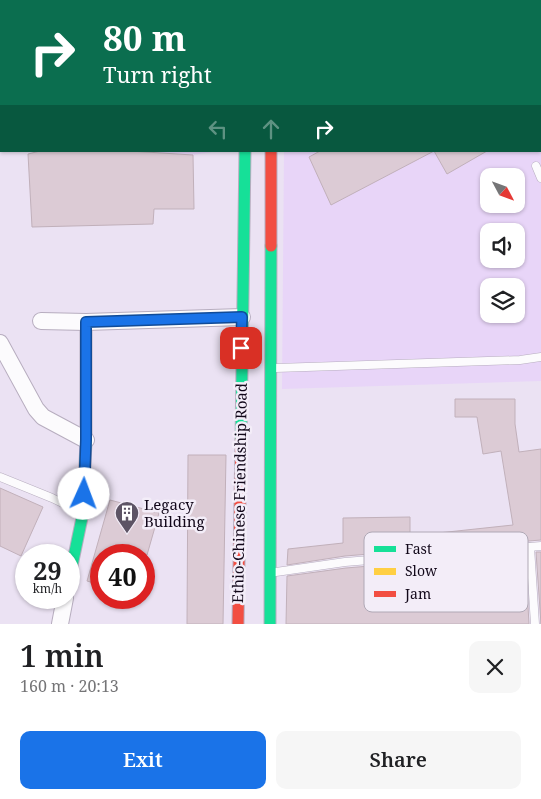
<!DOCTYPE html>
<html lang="en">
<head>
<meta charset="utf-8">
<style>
	body { margin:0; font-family:"Noto Serif",serif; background:#f6f6f6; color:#202124; height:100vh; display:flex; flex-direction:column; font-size:19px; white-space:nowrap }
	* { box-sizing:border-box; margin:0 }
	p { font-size:16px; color:#757577 }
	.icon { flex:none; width:28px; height:28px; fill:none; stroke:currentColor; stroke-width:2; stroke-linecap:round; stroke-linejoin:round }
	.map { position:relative; height:624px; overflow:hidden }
	.details { display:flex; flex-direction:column; background:#fff; flex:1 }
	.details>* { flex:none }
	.top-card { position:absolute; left:0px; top:0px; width:541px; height:152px; box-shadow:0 1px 4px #0004; background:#0b6e4f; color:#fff; overflow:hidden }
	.needle { width:32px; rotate:131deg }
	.fabs { position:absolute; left:480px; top:168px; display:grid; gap:10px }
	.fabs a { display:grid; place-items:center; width:45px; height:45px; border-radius:10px; background:#fff; box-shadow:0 1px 4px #0004; font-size:25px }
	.speed { position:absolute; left:15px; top:544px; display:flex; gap:10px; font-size:25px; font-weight:700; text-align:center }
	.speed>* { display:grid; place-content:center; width:65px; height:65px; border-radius:50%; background:#fff; box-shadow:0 1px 4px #0004; line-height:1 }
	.speed small { font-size:12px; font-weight:400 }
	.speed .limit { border:8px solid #d22; background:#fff; color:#111 }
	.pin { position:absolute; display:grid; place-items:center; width:42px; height:42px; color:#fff; margin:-21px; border-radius:10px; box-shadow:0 2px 8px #0006 }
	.me { position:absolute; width:55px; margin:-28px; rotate:2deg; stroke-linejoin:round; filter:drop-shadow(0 0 4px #0008) }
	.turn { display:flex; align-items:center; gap:18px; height:105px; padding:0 20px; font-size:22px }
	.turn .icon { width:65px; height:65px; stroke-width:2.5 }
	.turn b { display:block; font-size:35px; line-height:42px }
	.lanes { display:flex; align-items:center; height:48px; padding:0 20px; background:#0003; justify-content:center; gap:25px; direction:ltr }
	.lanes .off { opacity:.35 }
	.round { display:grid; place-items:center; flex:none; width:52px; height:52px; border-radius:10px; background:#f6f6f6 }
	.overview { display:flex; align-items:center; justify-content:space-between; height:85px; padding:0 20px }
	h1 { font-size:30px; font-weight:600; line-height:38px }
	.button { display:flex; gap:10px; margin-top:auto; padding:10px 20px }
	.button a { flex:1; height:58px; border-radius:10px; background:#1a73e8; color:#fff; font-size:20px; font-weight:600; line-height:58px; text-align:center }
	.button a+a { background:#f6f6f6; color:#202124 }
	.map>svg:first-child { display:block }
	.built { fill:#e8d5f8; fill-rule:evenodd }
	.building { fill:#dccbd5; stroke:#c1b0ba }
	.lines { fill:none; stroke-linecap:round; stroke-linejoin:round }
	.lane-casing { stroke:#b7adbf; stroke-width:9 }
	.street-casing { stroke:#b7adbf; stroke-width:18 }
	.fast-casing { stroke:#b7adbf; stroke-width:13 }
	.slow-casing { stroke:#b7adbf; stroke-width:13 }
	.jam-casing { stroke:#b7adbf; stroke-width:13 }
	.lane { stroke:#fcfbfd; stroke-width:8 }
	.street { stroke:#fcfbfd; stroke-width:16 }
	.fast { stroke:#16e098; stroke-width:11 }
	.slow { stroke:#ffcf43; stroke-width:11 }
	.jam { stroke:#f24e42; stroke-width:11 }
	.route-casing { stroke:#114b97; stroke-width:12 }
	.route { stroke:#1a73e8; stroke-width:9 }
	.labels { text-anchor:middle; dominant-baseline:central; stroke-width:5; stroke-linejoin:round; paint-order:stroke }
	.street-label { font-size:15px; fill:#110719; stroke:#f3edf8 }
	.poi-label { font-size:15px; fill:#110719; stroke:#f3edf8; text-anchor:start }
	.key { fill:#f3edf8; stroke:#afa8b5; stroke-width:1 }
	.key-label { font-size:14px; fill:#110719 }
</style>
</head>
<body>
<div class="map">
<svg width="541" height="624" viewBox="0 0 541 624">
	<rect width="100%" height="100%" fill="#ebe2f3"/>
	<!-- built -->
	<g class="built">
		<path d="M 285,0 L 541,0 L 541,381 L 282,389 L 284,151 L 540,151 L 540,1 ZM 489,176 L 516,176 L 516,204 L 489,204 ZM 489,231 L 516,231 L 516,259 L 489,259 ZM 489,286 L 516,286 L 516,314 L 489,314 Z"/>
		<polygon points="130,151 219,151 193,155"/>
	</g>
	<!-- building -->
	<g class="building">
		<polygon points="40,151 130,151 193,155 194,209 154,209 153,224 32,227 28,154"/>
		<polygon points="320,151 487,151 447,174 434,151 331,205 309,157"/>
		<polygon points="455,399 515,399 515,424 519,452 541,449 541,540 345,556 287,565 288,549 343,543 343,518 410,517 410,536 513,525 501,451 483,454 477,417 455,417"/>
		<polygon points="188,455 226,455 223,624 187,624"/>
		<polygon points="0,488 43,507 21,556 0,546"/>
		<polygon points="110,500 159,513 147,555 101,555 101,585 87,581"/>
		<polygon points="536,552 541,552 541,624"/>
		<polygon points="525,553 529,624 286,624 287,576 346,568"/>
	</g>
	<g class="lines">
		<!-- lane casing -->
		<g class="lane-casing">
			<g id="lane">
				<polyline points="449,1 451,0"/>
				<polyline points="536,166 541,178"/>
				<polyline points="276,368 520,360 541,357"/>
				<polyline points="0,477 52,498 81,512"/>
				<polyline points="530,547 535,624"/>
				<polyline points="276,572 345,562 541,546"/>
			</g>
		</g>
		<!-- street casing -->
		<g class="street-casing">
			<g id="street">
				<polyline points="34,1 34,0"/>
				<polyline points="41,321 86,322 242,317"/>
				<polyline points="0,343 36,409 43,417 86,440"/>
				<polyline points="60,624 65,598"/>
			</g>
		</g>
		<!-- fast casing -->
		<g class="fast-casing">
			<g id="fast">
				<polyline points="241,440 245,151"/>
				<polyline points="69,580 83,513 86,440 86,322"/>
				<polyline points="270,624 271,246"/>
			</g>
		</g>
		<!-- slow casing -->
		<g class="slow-casing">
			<polyline id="slow" points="272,0 272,1"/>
		</g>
		<!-- jam casing -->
		<g class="jam-casing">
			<g id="jam">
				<polyline points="247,0 247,1"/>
				<polyline points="271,151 271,246"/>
				<polyline points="238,624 241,440"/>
			</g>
		</g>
		<!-- lane -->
		<use href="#lane" class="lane"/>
		<!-- street -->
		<use href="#street" class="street"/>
		<!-- fast -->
		<use href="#fast" class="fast"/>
		<!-- slow -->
		<use href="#slow" class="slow"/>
		<!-- jam -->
		<use href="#jam" class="jam"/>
	</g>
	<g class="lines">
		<!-- route casing -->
		<g class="route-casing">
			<polyline id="route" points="84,494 86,440 86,322 242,317 241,348"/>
		</g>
		<!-- route -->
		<use href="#route" class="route"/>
	</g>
	<!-- icons -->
	<defs>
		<g id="building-pin" transform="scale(1.25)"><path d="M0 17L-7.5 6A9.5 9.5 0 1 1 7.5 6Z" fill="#5d5465" stroke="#f3edf8"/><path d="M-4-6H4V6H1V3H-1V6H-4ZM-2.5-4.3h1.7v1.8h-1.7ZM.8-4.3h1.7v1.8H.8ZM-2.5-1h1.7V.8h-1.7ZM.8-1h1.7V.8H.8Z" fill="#fff"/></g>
	</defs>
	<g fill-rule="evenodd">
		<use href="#building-pin" x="127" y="513"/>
	</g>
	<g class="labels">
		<!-- street labels -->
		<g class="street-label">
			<text transform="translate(239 493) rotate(-89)">Ethio-Chinese Friendship Road</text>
		</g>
		<!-- poi labels -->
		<g class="poi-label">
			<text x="144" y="504">Legacy<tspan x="144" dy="17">Building</tspan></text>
		</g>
	</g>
	<!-- legend -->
	<rect x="364" y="532" width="164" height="80" rx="8" class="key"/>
	<rect x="374" y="546" width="22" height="6" fill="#16e098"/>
	<rect x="374" y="568" width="22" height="7" fill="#ffcf43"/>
	<rect x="374" y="591" width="22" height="6" fill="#f24e42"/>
	<g class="key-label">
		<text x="405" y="554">Fast</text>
		<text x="405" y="576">Slow</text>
		<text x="405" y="599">Jam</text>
	</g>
</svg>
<div class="fabs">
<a><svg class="needle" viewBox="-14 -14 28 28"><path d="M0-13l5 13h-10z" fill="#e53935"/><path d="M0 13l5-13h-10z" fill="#757577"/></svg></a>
<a><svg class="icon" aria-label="sound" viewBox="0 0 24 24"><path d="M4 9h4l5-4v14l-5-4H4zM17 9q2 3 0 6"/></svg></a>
<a><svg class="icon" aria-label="layers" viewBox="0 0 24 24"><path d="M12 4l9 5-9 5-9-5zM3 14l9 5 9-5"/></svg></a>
</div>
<div class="speed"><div>29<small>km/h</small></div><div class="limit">40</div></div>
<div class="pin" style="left:241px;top:348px;background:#d93025"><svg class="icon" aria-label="arrive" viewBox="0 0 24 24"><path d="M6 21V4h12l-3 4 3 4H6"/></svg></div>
<svg class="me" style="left:84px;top:494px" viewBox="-20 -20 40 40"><circle r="19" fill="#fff"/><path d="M0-13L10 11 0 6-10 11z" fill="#1a73e8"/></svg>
<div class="top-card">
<div class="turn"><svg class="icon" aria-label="right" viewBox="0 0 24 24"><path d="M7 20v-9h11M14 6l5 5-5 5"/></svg><div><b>80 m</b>Turn right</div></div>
<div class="lanes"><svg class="icon off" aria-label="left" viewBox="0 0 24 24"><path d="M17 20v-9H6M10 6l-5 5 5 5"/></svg><svg class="icon off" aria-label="ahead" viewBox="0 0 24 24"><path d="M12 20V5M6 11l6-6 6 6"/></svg><svg class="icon" aria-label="right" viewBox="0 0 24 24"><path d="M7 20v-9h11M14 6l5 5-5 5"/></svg></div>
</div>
</div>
<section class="details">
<div class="overview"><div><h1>1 min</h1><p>160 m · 20:13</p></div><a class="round"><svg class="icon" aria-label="close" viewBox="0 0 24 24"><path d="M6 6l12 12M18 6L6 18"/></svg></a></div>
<div class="button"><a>Exit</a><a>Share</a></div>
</section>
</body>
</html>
